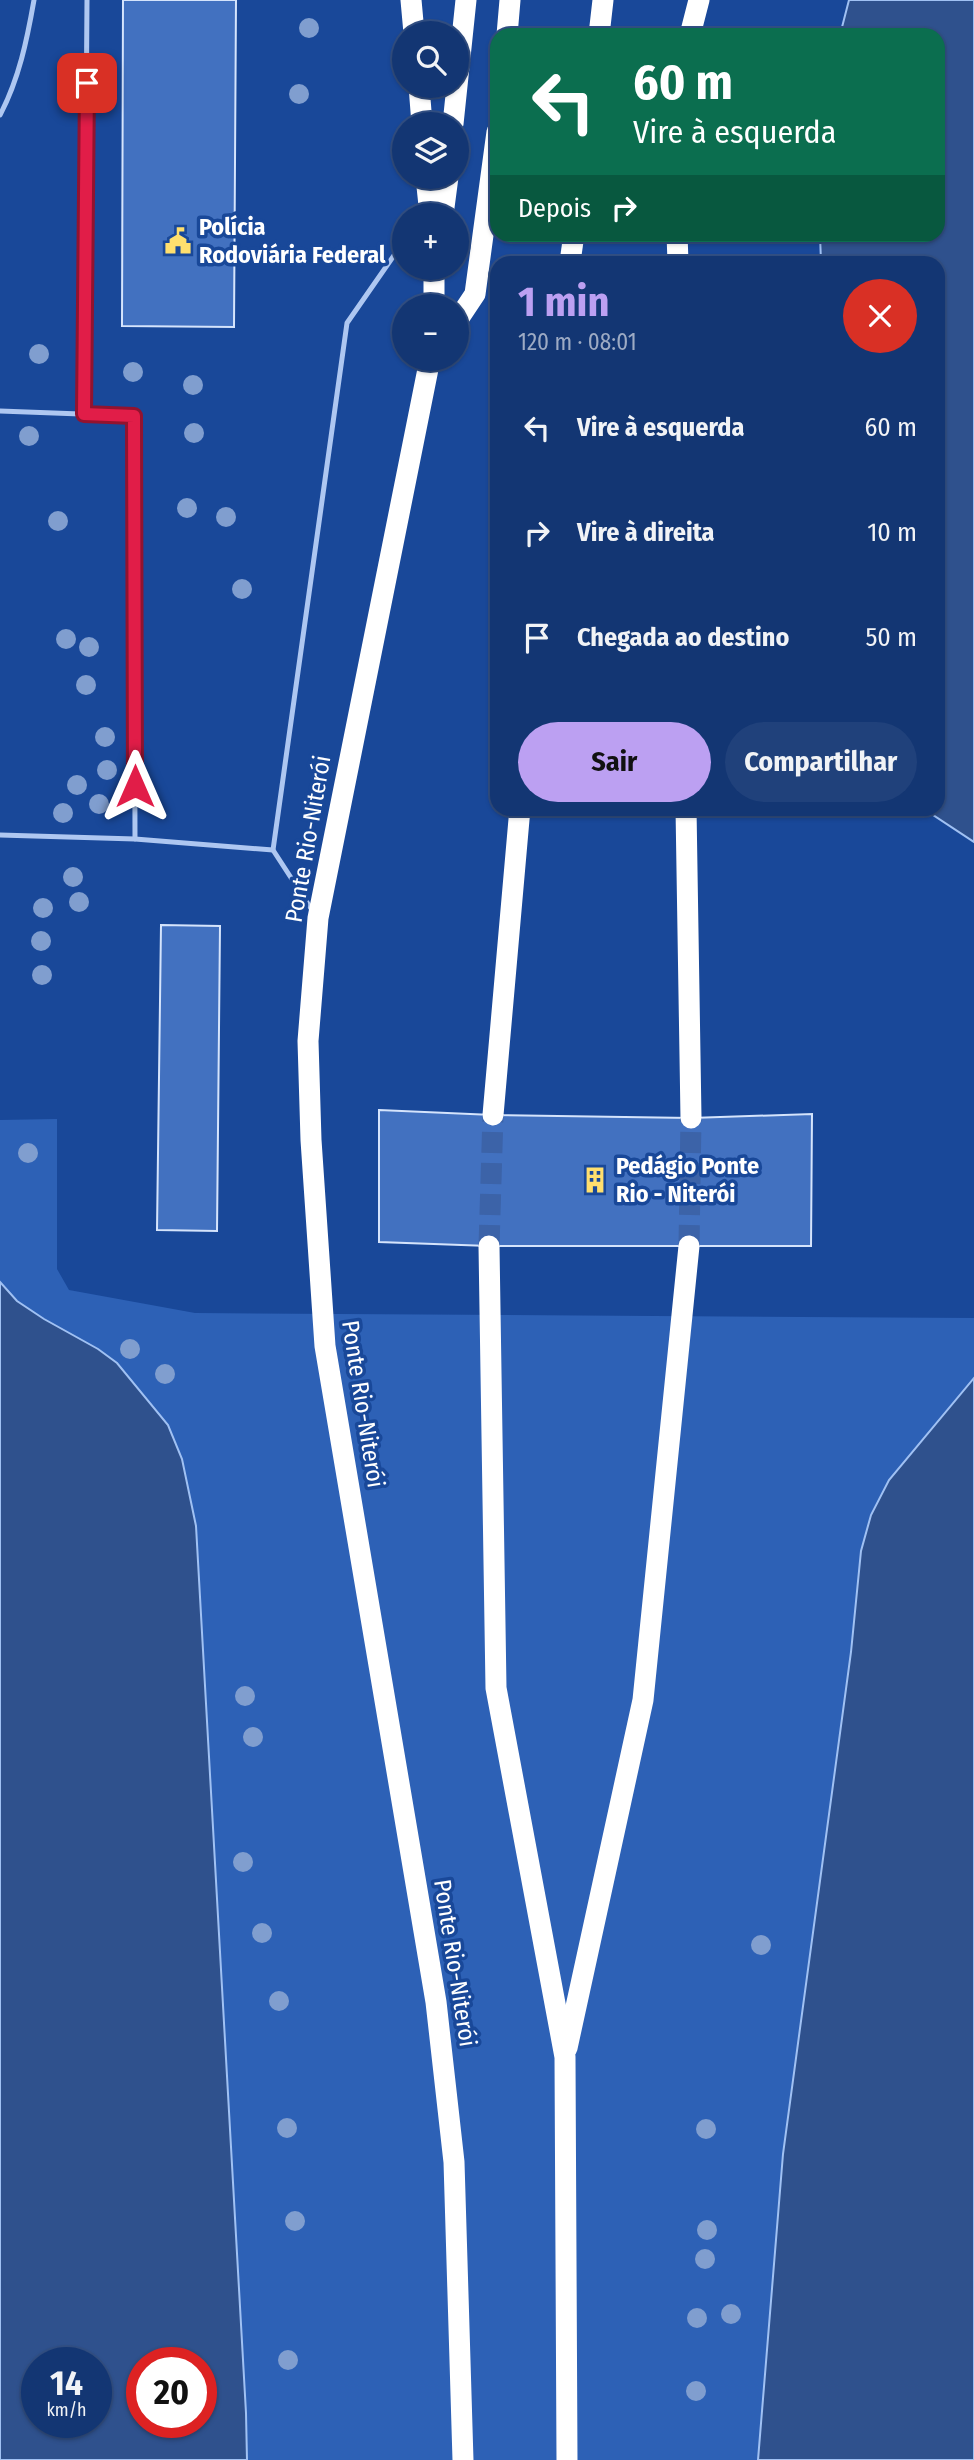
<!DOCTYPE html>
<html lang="pt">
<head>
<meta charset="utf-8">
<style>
	body { margin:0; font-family:"Fira Sans Condensed",sans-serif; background:#20417b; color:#f1f3f6; height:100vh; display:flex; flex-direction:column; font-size:26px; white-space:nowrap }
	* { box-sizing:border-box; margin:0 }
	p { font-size:23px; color:#9dabc4 }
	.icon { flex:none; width:38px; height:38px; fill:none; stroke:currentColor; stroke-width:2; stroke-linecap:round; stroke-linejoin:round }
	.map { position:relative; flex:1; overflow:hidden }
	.panel { position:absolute; left:490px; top:256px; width:455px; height:560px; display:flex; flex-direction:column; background:#133673; border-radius:21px; box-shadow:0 2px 5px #0004,0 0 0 2px #325085 }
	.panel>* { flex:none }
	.hud { position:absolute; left:490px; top:28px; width:455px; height:214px; border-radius:21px; box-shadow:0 2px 5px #0004,0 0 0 2px #325085; background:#0b6e4f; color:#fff; overflow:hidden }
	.tools { position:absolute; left:392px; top:21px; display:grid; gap:14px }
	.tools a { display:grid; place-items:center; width:77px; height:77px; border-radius:50%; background:#133673; box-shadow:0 2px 5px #0004,0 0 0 2px #325085; font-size:35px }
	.speed { position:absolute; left:21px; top:2347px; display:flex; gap:14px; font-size:35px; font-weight:700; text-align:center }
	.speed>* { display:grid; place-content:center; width:91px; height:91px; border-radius:50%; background:#133673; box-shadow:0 2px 5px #0004,0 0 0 2px #325085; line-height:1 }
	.speed small { font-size:18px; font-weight:400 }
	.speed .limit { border:10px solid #d22; background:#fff; color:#111 }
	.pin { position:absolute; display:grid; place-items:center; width:60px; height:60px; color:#fff; margin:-30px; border-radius:14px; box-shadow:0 4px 10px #0006 }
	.me { position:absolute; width:77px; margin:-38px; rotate:0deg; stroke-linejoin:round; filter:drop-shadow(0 0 5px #0008) }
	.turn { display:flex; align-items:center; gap:24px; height:147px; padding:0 28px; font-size:32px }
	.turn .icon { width:91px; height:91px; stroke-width:2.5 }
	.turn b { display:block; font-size:49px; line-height:60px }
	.then { display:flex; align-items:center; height:66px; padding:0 28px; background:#0003; gap:14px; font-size:26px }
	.round { display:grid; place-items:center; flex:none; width:74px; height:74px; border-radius:37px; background:#20417b }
	.overview { display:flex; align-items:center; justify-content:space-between; height:119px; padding:0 28px }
	h1 { font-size:42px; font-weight:700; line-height:52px; color:#bca0f2 }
	.action { display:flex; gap:14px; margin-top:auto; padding:14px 28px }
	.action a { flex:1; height:80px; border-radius:42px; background:#bca0f2; color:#111; font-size:28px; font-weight:700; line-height:80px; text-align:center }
	.action a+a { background:#20417b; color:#f1f3f6 }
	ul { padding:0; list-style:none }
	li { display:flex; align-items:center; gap:21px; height:105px; padding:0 28px }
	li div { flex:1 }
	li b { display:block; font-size:26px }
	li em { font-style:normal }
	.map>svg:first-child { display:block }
	.green { fill:#2d61b6 }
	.water { fill:#2f518d; stroke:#a0c1f3; stroke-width:2; fill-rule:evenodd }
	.building { fill:#4271c0; stroke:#d5e4fc; stroke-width:2 }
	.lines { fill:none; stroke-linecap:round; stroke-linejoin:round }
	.motorway-tunnel { stroke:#3c63a8; stroke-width:21; stroke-dasharray:21 10; stroke-linecap:butt }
	.service { stroke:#aec7f1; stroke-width:5 }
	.motorway { stroke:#fff; stroke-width:21 }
	.tree { fill:#809ecf }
	.route-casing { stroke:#92132f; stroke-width:18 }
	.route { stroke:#e11d48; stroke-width:12 }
	.labels { text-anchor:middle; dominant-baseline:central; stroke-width:7; stroke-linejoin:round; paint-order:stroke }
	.poi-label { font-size:24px; font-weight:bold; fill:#fff; stroke:#194899; text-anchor:start }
	.street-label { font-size:24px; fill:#fff; stroke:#194899 }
</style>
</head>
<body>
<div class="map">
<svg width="974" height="2460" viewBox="0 0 974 2460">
	<rect width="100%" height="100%" fill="#194899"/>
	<!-- green -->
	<polygon class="green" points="57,1119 57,1269 69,1290 195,1313 974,1318 974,1378 889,1480 861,1551 851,1652 783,2154 758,2460 247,2460 246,2413 196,1526 182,1459 168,1425 98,1349 44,1319 17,1301 0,1282 0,1120"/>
	<!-- water -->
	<g class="water">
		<polygon points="849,0 974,0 974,842 924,809 938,808 938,262 821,262 820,235 938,234 938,35 840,35"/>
		<path d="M 0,1282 L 17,1301 L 44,1319 L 98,1349 L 117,1363 L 168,1425 L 182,1459 L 196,1526 L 246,2413 L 247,2460 L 0,2460 ZM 37,2362 L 96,2362 L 96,2422 L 37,2422 ZM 142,2362 L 201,2362 L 201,2422 L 142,2422 Z"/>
		<polygon points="974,1378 974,2460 758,2460 783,2154 851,1652 861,1551 871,1515 889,1480"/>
	</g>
	<!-- building -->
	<g class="building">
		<polygon points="123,0 236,0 234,327 122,326"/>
		<polygon points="161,925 220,926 217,1231 157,1230"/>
		<polygon points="379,1110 493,1115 691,1118 812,1114 811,1246 489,1246 379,1242"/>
	</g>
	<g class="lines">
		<!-- motorway-tunnel -->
		<g class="motorway-tunnel">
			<polyline points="489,1246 493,1115"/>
			<polyline points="689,1246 691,1118"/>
		</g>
		<!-- service -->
		<g class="service">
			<path d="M 0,115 C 19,79 27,40 34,0"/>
			<polyline points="0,411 134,416 135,839"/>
			<polyline points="84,414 87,0"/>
			<polyline points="0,835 135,839 273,850"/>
			<polyline points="312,910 273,850 347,323 404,241"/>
		</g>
		<!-- motorway -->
		<g class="motorway">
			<polyline points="411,0 414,33"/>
			<polyline points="507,35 510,0"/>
			<polyline points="599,35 603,0"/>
			<polyline points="690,35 699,0"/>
			<polyline points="419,86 422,124"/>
			<polyline points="453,124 466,0"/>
			<polyline points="426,177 430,215"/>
			<polyline points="443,215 448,177"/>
			<polyline points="677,234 678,262"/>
			<polyline points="570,262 574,234"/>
			<polyline points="434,268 434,306"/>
			<polyline points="457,321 475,294 497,132"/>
			<polyline points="430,359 318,918 308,1041 311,1140 325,1346 436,2002 454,2162 463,2460"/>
			<polyline points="686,808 691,1118"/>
			<polyline points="493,1115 520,808"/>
			<polyline points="489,1246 496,1688 565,2057 567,2460"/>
			<polyline points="567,2048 643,1700 689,1246"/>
		</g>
	</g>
	<!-- trees -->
	<g class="tree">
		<circle cx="309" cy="28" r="10"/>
		<circle cx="299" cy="94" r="10"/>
		<circle cx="39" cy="354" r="10"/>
		<circle cx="133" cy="372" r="10"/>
		<circle cx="193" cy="385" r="10"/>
		<circle cx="194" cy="433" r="10"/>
		<circle cx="29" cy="436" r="10"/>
		<circle cx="187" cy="508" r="10"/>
		<circle cx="226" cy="517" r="10"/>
		<circle cx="58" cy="521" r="10"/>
		<circle cx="242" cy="589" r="10"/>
		<circle cx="66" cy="639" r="10"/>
		<circle cx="89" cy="647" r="10"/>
		<circle cx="86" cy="685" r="10"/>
		<circle cx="105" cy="737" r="10"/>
		<circle cx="107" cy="770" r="10"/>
		<circle cx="77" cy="785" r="10"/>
		<circle cx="99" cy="804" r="10"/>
		<circle cx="63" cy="813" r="10"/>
		<circle cx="73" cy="877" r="10"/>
		<circle cx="79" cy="902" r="10"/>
		<circle cx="43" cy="908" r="10"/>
		<circle cx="41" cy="941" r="10"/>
		<circle cx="42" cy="975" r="10"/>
		<circle cx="28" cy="1153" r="10"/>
		<circle cx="130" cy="1349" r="10"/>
		<circle cx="165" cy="1374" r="10"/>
		<circle cx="245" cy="1696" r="10"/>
		<circle cx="253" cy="1737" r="10"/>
		<circle cx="243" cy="1862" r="10"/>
		<circle cx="262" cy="1933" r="10"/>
		<circle cx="761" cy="1945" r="10"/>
		<circle cx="279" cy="2001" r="10"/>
		<circle cx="287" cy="2128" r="10"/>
		<circle cx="706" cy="2129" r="10"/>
		<circle cx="295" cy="2221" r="10"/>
		<circle cx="707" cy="2230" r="10"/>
		<circle cx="705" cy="2259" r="10"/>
		<circle cx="731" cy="2314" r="10"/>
		<circle cx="697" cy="2318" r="10"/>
		<circle cx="288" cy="2360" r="10"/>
		<circle cx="696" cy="2391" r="10"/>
	</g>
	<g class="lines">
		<!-- route casing -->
		<g class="route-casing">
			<polyline id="route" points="87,83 84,414 134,416 135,786"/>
		</g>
		<!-- route -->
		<use href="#route" class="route"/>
	</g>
	<!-- icons -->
	<defs>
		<g id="civic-bare" transform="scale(2.1)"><path d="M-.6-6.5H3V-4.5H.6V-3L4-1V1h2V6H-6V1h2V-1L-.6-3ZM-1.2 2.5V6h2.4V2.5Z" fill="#ffdf6e" stroke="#194899" stroke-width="2.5" paint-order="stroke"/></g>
		<g id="building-bare" transform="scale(2.1)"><path d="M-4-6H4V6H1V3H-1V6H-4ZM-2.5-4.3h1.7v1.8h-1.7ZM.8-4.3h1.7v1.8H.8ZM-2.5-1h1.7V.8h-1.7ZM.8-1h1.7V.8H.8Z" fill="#ffdf6e" stroke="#194899" stroke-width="2.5" paint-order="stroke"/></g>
	</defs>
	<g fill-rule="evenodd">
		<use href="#civic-bare" x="178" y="241"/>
		<use href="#building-bare" x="595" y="1180"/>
	</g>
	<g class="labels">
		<!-- poi labels -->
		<g class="poi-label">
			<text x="199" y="227">Polícia<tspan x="199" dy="28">Rodoviária Federal</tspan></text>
			<text x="616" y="1166">Pedágio Ponte<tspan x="616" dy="28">Rio - Niterói</tspan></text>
		</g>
		<!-- street labels -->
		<g class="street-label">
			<text transform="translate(308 839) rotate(-80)">Ponte Rio-Niterói</text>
			<text transform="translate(363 1404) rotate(81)">Ponte Rio-Niterói</text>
			<text transform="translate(455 1963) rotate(81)">Ponte Rio-Niterói</text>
		</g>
	</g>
</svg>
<div class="tools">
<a><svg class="icon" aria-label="search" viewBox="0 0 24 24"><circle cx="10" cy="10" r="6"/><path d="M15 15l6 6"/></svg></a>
<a><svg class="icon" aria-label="layers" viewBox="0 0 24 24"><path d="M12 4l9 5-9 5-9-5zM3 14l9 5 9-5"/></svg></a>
<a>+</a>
<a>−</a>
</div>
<div class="speed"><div>14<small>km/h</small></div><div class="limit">20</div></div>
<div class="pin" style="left:87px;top:83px;background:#d93025"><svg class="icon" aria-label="arrive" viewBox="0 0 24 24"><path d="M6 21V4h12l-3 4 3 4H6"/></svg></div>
<svg class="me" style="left:135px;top:786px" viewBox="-20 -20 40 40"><path d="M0-17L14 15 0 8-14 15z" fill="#e11d48" stroke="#fff" stroke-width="4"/></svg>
<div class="hud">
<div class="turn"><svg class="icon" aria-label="left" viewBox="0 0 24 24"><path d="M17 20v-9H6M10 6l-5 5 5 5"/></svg><div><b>60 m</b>Vire à esquerda</div></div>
<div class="then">Depois<svg class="icon" aria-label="right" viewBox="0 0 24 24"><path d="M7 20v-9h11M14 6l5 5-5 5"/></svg></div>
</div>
<section class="panel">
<div class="overview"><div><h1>1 min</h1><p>120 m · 08:01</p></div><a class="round" style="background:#d93025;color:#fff"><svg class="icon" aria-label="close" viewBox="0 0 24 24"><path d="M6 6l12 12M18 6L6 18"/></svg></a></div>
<ul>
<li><svg class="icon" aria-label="left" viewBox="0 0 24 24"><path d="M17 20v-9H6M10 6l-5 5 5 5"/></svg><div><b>Vire à esquerda</b></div><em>60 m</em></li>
<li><svg class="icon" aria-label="right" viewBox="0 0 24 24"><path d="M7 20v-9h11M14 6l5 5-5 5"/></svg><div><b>Vire à direita</b></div><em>10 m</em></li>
<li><svg class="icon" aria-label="arrive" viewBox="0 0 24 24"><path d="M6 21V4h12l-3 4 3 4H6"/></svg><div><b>Chegada ao destino</b></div><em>50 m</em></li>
</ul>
<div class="action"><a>Sair</a><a>Compartilhar</a></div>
</section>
</div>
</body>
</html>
